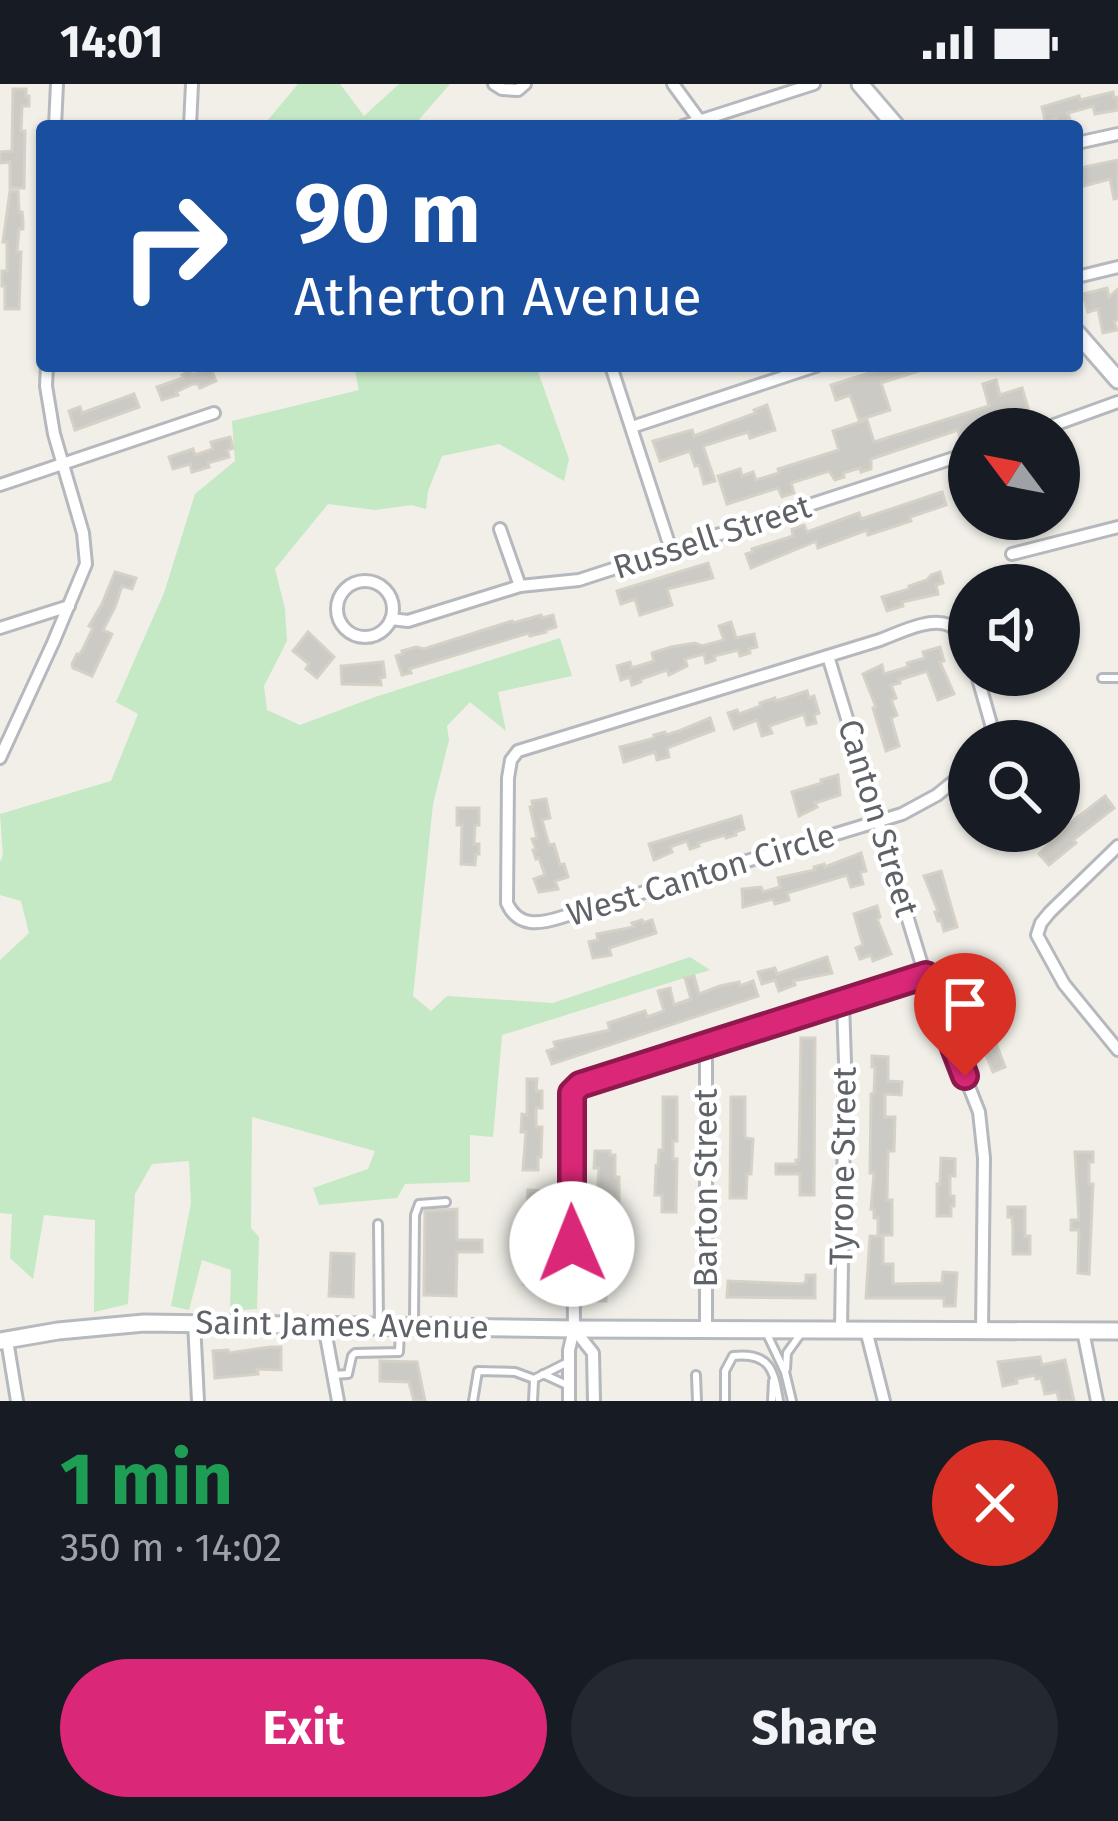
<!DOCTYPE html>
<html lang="en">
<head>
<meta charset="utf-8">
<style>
	body { margin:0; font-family:"Fira Sans",sans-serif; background:#242831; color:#f1f3f6; height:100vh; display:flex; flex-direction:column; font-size:45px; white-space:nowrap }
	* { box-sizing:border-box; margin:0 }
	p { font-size:39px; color:#9ea1a6 }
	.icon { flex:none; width:66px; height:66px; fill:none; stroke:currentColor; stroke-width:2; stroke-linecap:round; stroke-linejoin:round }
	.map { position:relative; height:1317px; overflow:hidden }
	.details { display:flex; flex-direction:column; background:#171b24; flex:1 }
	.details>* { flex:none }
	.guide { position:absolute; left:36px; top:36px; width:1047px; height:252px; border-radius:12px; box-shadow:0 3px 9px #0004; background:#1a4fa0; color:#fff; overflow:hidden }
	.needle { width:78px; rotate:302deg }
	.controls { position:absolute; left:948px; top:324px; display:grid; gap:24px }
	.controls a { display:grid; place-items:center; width:132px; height:132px; border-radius:50%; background:#171b24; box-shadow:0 3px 9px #0004; font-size:60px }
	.pin { position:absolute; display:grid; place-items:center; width:102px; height:102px; color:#fff; margin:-123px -51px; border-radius:50% 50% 50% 0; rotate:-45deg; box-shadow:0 0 12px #0007 }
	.pin .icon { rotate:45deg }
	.me { position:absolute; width:132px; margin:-66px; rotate:359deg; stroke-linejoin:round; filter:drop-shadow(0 0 9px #0008) }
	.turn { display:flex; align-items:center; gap:42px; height:252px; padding:0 60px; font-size:54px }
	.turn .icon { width:156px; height:156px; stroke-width:2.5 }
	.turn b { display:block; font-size:84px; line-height:102px }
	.round { display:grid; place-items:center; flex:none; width:126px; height:126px; border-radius:63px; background:#242831 }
	.summary { display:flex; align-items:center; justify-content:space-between; height:204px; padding:0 60px }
	h1 { font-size:72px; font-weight:700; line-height:90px; color:#1e9e55 }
	.cta { display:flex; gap:24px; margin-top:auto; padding:24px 60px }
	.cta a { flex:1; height:138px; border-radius:72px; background:#db2777; color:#fff; font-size:48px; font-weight:700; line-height:138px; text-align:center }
	.cta a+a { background:#242831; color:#f1f3f6 }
	.status { display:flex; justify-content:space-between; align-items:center; height:84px; padding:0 60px; background:#171b24; direction:ltr }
	.status svg { height:33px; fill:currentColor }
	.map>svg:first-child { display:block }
	.green { fill:#c5e8c5 }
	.building { fill:#cccac5; stroke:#d6d1c6; stroke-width:3 }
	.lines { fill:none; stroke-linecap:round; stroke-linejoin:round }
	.lane-casing { stroke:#b5b8bc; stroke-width:12 }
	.street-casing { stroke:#b5b8bc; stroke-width:16 }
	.secondary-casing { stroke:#b6babf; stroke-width:21 }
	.lane { stroke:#fff; stroke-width:6 }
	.street { stroke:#fff; stroke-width:10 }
	.secondary { stroke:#fff; stroke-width:15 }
	.route-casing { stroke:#8e194d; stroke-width:30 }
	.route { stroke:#db2777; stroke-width:21 }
	.labels { text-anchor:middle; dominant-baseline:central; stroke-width:9; stroke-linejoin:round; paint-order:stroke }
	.street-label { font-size:33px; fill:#5f6368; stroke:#fff }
</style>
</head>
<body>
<div class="status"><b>14:01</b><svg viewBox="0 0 49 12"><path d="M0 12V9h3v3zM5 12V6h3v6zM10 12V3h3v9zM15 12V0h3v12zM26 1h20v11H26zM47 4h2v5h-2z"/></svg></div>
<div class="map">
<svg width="1118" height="1317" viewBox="0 0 1118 1317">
	<rect width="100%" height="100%" fill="#f1efe8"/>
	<!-- green -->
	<g class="green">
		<polygon points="298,0 340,0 364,32 399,0 450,0 416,39 409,42 263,42"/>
		<polygon points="354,282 431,282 436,285 444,282 536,282 569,375 564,397 499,360 442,372 428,407 426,425 412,421 375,426 328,420 275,485 285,525 287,557 264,602 267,626 300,641 375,613 560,554 572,592 498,608 506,647 470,618 447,642 449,656 433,720 413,912 431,927 447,912 553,919 690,873 710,886 502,951 493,1053 470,1051 470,1098 405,1100 397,1114 319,1121 313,1104 368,1085 375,1067 252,1033 251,1144 259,1153 257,1225 230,1227 231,1186 202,1176 189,1226 171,1222 191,1119 189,1077 152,1080 135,1110 128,1220 94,1228 95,1136 44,1131 33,1195 10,1174 12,1130 0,1129 0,876 29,849 21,817 0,811 0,778 3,771 0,730 111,697 138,630 116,618 164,509 195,410 235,377 232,337 359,306"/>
	</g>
	<!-- building -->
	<g class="building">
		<polygon points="13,5 26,5 26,12 29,12 29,22 22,22 21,47 25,47 24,104 10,104 10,78 0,79 0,68 12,67"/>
		<polygon points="1113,8 1114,14 1118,13 1118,26 1095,30 1093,22 1068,29 1070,36 1057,39 1056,34 1045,37 1042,23 1079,12 1080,16"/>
		<polygon points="1118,76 1118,114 1114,115 1110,95 1084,102 1080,84"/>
		<polygon points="10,107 18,107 19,128 22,128 23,135 23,145 19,145 17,168 21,168 19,225 5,225 5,202 2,202 2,187 7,187 7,158 3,158"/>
		<polygon points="1107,204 1109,213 1118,205 1118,236 1114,237 1117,246 1103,249 1098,225 1088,228 1083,210"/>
		<polygon points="892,282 928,282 928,284 881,299 890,326 859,336 850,311 836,316 831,301"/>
		<polygon points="211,285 216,297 200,304 198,300 193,300 176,308 178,311 162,316 157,303 183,294 182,291 190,287 192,291"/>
		<polygon points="996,296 1000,311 1022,304 1028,324 969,345 969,351 960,353 958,346 871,375 871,385 861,388 860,384 843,389 844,393 835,396 829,387 791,399 794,409 782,413 778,404 727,420 718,392 740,385 742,392 753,388 756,396 779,389 778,385 839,366 833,347 867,336 874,358 989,322 983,300"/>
		<polygon points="134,310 139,323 75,346 69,327 80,323 82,329"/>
		<polygon points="767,321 775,346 750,354 748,348 703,362 715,397 704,400 699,381 695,382 690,367 660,377 653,357 692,346 694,352 756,329 754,326"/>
		<polygon points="230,353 233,364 227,366 229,373 208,379 209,383 192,388 190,380 173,385 169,373 193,365 195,371 213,365 211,358"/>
		<polygon points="942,408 946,421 910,433 911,437 868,451 867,446 818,464 816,457 751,484 746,470 753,468 752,465 793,452 792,445 804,441 807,448 859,429 861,435"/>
		<polygon points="708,479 713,494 667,505 672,521 640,531 635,515 621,520 617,507"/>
		<polygon points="115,488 136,494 132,505 122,502 115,523 103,546 112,550 92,592 73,584 72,580 77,570 79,571 83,565 93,544 89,542 102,520"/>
		<polygon points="940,488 943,499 936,501 938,510 902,518 903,522 887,527 882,513 909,505 909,502 927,496 931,491"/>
		<polygon points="541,531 542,534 553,531 556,543 546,546 546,548 530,552 529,549 409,585 411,589 402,591 396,572 403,570 402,567 416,563 424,565 512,537 513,539"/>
		<polygon points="731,538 736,554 754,550 757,563 749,565 750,569 740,572 738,566 714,572 715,576 706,579 704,570 685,575 687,582 669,591 667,586 641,595 641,598 632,601 630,593 621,596 617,582 630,578 632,584 654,577 652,569 671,563 695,559 702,562 724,556 719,542"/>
		<polygon points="308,548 334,573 317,594 306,585 309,580 293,567"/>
		<polygon points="940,563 944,577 940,578 954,610 938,616 927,587 899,596 900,599 891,601 896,614 891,616 897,631 891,634 899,662 886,667 873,624 876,623 863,590 882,581 884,590 908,583 907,579 925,574 923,568"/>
		<polygon points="383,578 385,593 380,594 381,601 342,600 341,582"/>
		<polygon points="807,607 809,614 814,612 819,629 814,631 816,639 807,641 804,630 769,642 772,649 762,652 757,636 734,645 728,629 737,626 739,630 761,622 760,619 775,614 776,617"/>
		<polygon points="710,634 714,646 667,664 669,673 657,676 655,668 624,678 620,663 655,654 654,651 665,648 666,651 679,647"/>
		<polygon points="838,691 840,711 815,719 817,723 799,732 792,708 822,699 821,696"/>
		<polygon points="1105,712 1114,724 1073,756 1076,759 1049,781 1039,770 1074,736"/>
		<polygon points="546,715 550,734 542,736 549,761 554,760 560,781 564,780 568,793 555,797 558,805 539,808 534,795 545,791 539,774 536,775 533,766 536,765 532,755 537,754 530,723 533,722 532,717"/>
		<polygon points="457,724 479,724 479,741 475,741 474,760 479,760 479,770 476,770 475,781 461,780 462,741 457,741"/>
		<polygon points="741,732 744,745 735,748 736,751 726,754 725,751 698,759 699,762 690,765 687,757 670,763 672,768 654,776 649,760"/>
		<polygon points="861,769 866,787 860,788 863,800 851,803 847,791 787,809 789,816 775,820 773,815 743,823 742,805 761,803 763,808 780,803 778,794 815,786 814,783 824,780 825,783"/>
		<polygon points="941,787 957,843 944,847 941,836 938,837 935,828 938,827 924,792"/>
		<polygon points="877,822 880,833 877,835 891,870 873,877 871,871 860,875 856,864 863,861 854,830"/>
		<polygon points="642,836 643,839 652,836 656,849 609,864 611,871 593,874 589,858 598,856 597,850 634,843 632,839"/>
		<polygon points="827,873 832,889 793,897 795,901 779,907 775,896 762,900 758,888 775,884 777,890"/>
		<polygon points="971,885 991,933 987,935 1005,983 993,988 957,900 963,899 959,889"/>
		<polygon points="694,892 699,910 720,902 739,898 740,902 753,897 758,912 552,980 547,967 556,964 554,958 610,946 608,939 645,927 647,933 664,927 658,907 670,904 674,921 691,915 685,894"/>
		<polygon points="801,954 815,954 814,1111 800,1111 800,1090 776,1090 776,1080 796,1080 796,1076 799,1076"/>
		<polygon points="872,972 888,973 888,997 902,998 901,1011 885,1010 885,1033 895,1033 894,1067 888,1067 887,1116 892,1116 892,1151 878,1151 878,1134 874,1134 874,1125 871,1125 874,1089 870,1089 871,1017 871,1010 874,1009 875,983 872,983"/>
		<polygon points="527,995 537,995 536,1007 542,1007 542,1024 536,1024 536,1043 542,1043 541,1073 538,1073 538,1086 523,1086 526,1048 521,1048 522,1030 527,1031"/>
		<polygon points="663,1013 677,1013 677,1057 673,1057 673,1075 677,1075 676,1128 662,1128 662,1111 655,1111 656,1082 658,1083 659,1066 663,1066"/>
		<polygon points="731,1013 745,1013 745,1054 753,1055 751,1090 747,1090 746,1114 730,1114"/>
		<polygon points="595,1067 610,1067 610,1071 615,1071 615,1093 619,1093 619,1128 596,1128 599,1084 594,1084"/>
		<polygon points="1075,1068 1093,1068 1093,1078 1089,1078 1089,1100 1093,1100 1089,1190 1078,1189 1079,1146 1071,1146 1071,1136 1079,1136"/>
		<polygon points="941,1074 955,1075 955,1092 950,1092 950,1112 954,1112 954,1122 951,1122 951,1132 937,1132 937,1100 940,1100"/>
		<polygon points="528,1106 542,1107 538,1148 542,1148 542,1200 524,1200"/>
		<polygon points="1008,1123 1025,1123 1025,1152 1030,1152 1030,1170 1013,1170 1013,1143 1012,1133 1008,1133"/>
		<polygon points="457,1125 457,1156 482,1156 482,1168 457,1168 456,1212 424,1211 425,1127"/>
		<polygon points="615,1145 615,1166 611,1166 611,1185 606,1185 606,1217 590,1217 591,1174 598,1174 597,1146"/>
		<polygon points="870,1152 883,1153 883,1180 893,1180 893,1200 942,1199 943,1188 957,1189 955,1222 944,1222 944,1214 866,1214"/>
		<polygon points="331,1169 354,1170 353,1213 329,1212"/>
		<polygon points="806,1191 815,1191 815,1214 727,1213 728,1197 802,1200 806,1198"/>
		<polygon points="270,1263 281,1263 281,1286 257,1285 258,1290 215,1294 213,1267 228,1266 229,1269"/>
		<polygon points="1040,1273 1042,1281 1065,1276 1074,1317 1059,1317 1057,1308 1045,1310 1041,1294 1036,1295 1035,1291 1016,1295 1017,1299 1003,1302 998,1278"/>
		<polygon points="380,1277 417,1278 425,1317 414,1317 409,1298 380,1297"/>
	</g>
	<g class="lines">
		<!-- lane casing -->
		<g class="lane-casing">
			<g id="lane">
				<polyline points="1102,594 1118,594"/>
				<polyline points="378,1140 379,1238"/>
				<polyline points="414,1238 415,1131 419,1120 446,1118"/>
				<polyline points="766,1248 785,1288 792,1317"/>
				<polyline points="786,1285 787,1269 802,1248"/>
				<polyline points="543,1290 567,1301"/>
				<polyline points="333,1291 348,1290 352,1272 355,1269 399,1268 400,1246"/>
				<polyline points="696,1291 697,1317"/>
				<polyline points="473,1317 478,1287 515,1288 534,1295 566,1279"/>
				<polyline points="533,1317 534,1297"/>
				<path d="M 725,1317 L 725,1287 L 733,1272 C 770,1268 774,1286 779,1317"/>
				<polyline points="772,1317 773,1297"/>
			</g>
		</g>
		<!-- street casing -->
		<g class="street-casing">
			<g id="street">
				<polyline points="494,0 502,5 518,6 525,0"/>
				<polyline points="673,0 700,37"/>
				<polyline points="55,42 57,0"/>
				<polyline points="190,42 192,0"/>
				<polyline points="683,42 814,0"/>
				<polyline points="1077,59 1118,50"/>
				<polyline points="1077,193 1118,183"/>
				<polyline points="611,282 671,466"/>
				<polyline points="632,343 816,282"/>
				<polyline points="1043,345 1118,318"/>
				<polyline points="0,401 214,329"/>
				<polyline points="500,445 520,502"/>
				<polyline points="1012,470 1118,443"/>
				<circle cx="365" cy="525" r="28"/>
				<polyline points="391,535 408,537 520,502 579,496 969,369"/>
				<polyline points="0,544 69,522"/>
				<path d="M 969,565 C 964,557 959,545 949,541 C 929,533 899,549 880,556 L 518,667 L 511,676 L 508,694 L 507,819 C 518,844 540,840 562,833 L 902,730 L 937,711 L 969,685"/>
				<polyline points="828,572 925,891 979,1028 984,1074 982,1247"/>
				<polyline points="977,591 991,640 991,657"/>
				<polyline points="0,674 53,559 86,480 83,449 54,350 46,302 47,282"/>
				<polyline points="1118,762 1050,828 1041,839 1037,851 1064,900 1118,966"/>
				<polyline points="194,1238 198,1317"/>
				<polyline points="324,1241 338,1317"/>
				<polyline points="574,1245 593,1269 594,1317"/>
				<polyline points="706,1245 706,963"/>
				<polyline points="841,1246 845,978 843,918"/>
				<polyline points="866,1246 884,1317"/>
				<polyline points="1083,1247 1097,1317"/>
				<polyline points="7,1256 17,1317"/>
				<polyline points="569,1317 569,1266 574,1245 572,1009 580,1001 925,891"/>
			</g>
		</g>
		<!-- secondary casing -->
		<g class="secondary-casing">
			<g id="secondary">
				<polyline points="860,0 896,42"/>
				<polyline points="1077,249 1118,296"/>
				<polyline points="0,1257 58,1247 144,1239 574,1245 1118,1247"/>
			</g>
		</g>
		<!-- lane -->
		<use href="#lane" class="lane"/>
		<!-- street -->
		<use href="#street" class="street"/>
		<!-- secondary -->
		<use href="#secondary" class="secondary"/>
	</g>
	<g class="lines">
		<!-- route casing -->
		<g class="route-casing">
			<polyline id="route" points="572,1160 572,1009 580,1001 926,891 965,992"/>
		</g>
		<!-- route -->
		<use href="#route" class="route"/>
	</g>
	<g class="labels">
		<!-- street labels -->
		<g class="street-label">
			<text transform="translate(712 453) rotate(-18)">Russell Street</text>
			<text transform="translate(878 734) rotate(73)">Canton Street</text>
			<text transform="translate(701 791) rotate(-17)">West Canton Circle</text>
			<text transform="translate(843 1082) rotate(-89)">Tyrone Street</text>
			<text transform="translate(706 1104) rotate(-90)">Barton Street</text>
			<text transform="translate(342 1241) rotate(1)">Saint James Avenue</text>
		</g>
	</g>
</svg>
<div class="controls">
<a><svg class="needle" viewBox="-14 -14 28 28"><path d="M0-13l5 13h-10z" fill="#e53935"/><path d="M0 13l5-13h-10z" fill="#9ea1a6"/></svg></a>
<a><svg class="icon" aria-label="sound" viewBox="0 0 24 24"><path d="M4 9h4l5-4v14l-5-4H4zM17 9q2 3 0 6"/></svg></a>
<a><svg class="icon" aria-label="search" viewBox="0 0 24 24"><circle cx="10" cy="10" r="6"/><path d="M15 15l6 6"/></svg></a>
</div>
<div class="pin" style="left:965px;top:992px;background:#d93025"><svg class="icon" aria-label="arrive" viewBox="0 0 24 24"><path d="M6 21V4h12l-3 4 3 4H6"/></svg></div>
<svg class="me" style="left:572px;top:1160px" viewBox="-20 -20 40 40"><circle r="19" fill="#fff"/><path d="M0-13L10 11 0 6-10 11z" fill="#db2777"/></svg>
<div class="guide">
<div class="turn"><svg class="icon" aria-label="right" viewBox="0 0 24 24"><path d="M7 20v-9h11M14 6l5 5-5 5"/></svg><div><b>90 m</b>Atherton Avenue</div></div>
</div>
</div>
<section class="details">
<div class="summary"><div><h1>1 min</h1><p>350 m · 14:02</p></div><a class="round" style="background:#d93025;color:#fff"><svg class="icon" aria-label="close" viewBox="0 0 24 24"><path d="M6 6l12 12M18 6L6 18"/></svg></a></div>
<div class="cta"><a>Exit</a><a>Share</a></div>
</section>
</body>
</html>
